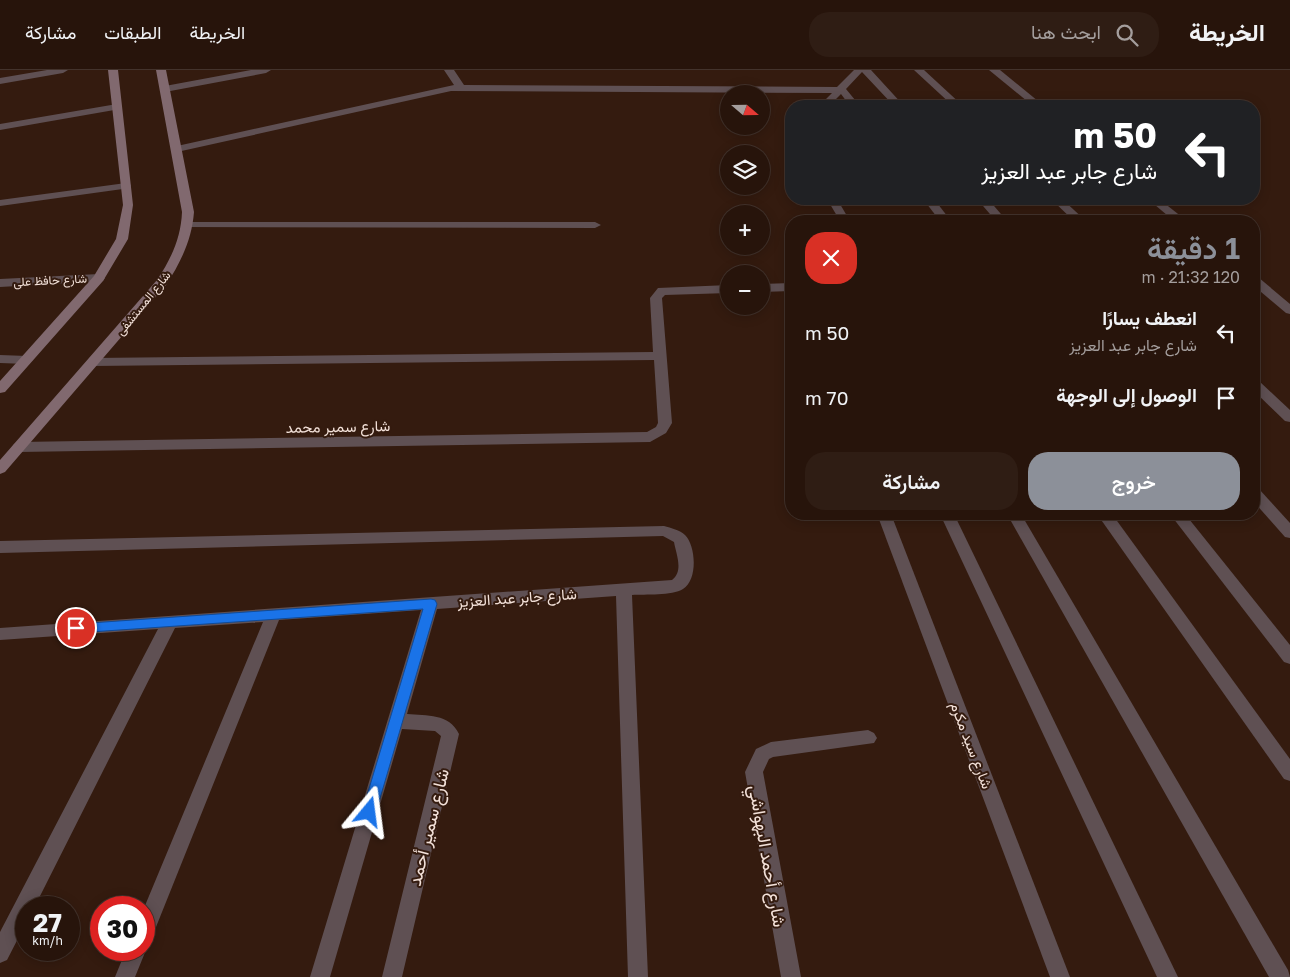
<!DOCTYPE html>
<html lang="ar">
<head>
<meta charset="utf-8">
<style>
	body { margin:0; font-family:"Golos Text",Vazirmatn,sans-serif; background:#2f1d14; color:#f1f3f6; direction:rtl; height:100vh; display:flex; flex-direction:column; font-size:19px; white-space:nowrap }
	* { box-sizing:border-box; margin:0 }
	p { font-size:16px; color:#a49e9d }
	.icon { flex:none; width:28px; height:28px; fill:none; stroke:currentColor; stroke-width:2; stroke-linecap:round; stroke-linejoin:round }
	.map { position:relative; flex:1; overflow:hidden; direction:ltr }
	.sheet { position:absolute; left:785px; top:145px; width:475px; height:305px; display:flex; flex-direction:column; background:#27140b; border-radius:20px; box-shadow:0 2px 12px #0003,0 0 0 1px #43332c; direction:rtl }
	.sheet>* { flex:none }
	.banner { position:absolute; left:785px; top:30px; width:475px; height:105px; border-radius:20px; box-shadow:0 2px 12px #0003,0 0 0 1px #43332c; direction:rtl; background:#202124; color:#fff; overflow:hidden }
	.needle { width:32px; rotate:110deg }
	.buttons { position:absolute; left:720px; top:15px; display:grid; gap:10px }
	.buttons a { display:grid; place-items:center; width:50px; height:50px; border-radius:50%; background:#27140b; box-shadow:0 2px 12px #0003,0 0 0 1px #43332c; font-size:25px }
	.speed { position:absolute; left:15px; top:826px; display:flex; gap:10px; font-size:25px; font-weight:700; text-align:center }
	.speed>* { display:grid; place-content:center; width:65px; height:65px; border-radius:50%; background:#27140b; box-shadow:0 2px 12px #0003,0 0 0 1px #43332c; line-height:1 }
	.speed small { font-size:12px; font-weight:400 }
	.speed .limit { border:8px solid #d22; background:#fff; color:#111 }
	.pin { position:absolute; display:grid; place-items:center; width:42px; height:42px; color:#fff; margin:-21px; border:2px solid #fff; border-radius:50%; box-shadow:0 1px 5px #0007 }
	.me { position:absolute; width:55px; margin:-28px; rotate:16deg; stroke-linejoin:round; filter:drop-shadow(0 0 4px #0008) }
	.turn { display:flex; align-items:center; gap:18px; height:105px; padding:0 20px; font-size:22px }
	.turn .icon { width:65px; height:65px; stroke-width:2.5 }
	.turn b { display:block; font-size:35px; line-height:42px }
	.round { display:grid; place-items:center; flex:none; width:52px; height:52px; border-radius:20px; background:#2f1d14 }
	.summary { display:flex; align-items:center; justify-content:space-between; height:85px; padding:0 20px }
	h1 { font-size:30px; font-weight:600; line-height:38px; color:#8c9099 }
	.cta { display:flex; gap:10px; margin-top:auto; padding:10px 20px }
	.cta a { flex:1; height:58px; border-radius:20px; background:#8c9099; color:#fff; font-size:20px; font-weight:600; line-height:58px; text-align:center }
	.cta a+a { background:#2f1d14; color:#f1f3f6 }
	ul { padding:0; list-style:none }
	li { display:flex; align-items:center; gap:15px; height:65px; padding:0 20px }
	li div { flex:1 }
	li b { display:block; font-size:19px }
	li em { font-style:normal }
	header { display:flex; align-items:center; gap:30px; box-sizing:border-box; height:70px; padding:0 25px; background:#27140b; border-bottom:1px solid #43332c }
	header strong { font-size:24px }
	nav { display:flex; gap:28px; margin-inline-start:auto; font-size:18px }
	.search { width:350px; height:45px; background:#2f1d14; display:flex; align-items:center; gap:12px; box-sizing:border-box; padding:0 18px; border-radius:20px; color:#a49e9d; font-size:19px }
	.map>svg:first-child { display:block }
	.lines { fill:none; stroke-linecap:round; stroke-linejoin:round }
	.street { fill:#5f5053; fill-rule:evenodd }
	.secondary { fill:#81696f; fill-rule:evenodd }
	.route { fill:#1a73e8; stroke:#114b97 }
	.labels { text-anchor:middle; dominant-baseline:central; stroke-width:4; stroke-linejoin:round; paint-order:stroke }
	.far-street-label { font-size:12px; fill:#f3e1d9; stroke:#341b0f }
	.street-label { font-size:15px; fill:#f3e1d9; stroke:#341b0f }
	.near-street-label { font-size:18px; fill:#f3e1d9; stroke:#341b0f }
</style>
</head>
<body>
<header>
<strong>الخريطة</strong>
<div class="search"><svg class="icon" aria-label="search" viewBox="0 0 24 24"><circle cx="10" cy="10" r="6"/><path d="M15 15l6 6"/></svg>ابحث هنا</div>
<nav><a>الخريطة</a><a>الطبقات</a><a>مشاركة</a></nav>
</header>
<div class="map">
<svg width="1290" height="907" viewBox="0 0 1290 907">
	<rect width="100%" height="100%" fill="#341b0f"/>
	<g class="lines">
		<!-- street -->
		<g class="street">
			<polygon points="47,0 68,0 63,3 0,14 0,8"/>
			<polygon points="251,0 271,0 266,3 165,22 160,19 165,16"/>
			<polygon points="444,0 454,0 464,15 837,17 854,0 871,0 904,36 894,36 862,2 846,19 860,36 850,36 841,24 829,36 819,36 832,23 451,21 177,82 172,79 177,76 454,15"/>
			<polygon points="914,0 924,0 963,36 953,36"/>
			<polygon points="989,0 1000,0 1044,36 1033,36"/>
			<polygon points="117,34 122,37 120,39 0,60 0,54"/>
			<polygon points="126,113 130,114 131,116 130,118 0,136 0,130"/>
			<polygon points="827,129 837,129 850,151 840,151"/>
			<polygon points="923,129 934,129 951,151 940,151"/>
			<polygon points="977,129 988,129 1007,151 996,151"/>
			<polygon points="1051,129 1062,129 1086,151 1074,151"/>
			<polygon points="1148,129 1159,129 1187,151 1174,151"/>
			<polygon points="188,152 595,152 601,155 595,158 184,157 182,155"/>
			<polygon points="99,204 105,208 103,211 0,217 0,209"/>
			<polygon points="1254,206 1258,207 1290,234 1290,244 1286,243 1254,216"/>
			<polygon points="791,213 791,221 761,222 761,214"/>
			<polygon points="729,215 729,223 665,225 662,228 672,353 666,363 650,372 19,382 14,380 12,377 14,374 19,372 647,362 656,357 658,353 654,290 93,296 87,292 93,288 653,282 650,228 658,218"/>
			<polygon points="0,285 27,286 33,290 27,294 0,293"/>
			<polygon points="1254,310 1259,311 1290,340 1290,352 1285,351 1254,321"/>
			<polygon points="1254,418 1259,419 1290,453 1290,468 1285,467 1254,432"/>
			<polygon points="877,444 891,444 1070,907 1050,907"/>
			<polygon points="940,444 954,444 1178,907 1157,907"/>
			<polygon points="1007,444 1021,444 1288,900 1290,907 1269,907"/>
			<polygon points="1097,444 1112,444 1290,689 1290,711 1284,709"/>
			<polygon points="1170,444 1185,444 1290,575 1290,594 1284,592"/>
			<path d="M 664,456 C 671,458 680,460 685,465 C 696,476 698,510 683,519 C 672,526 645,524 632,525 L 648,907 L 628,907 L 616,526 L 437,539 L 407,644 C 427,646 449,643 459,664 L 402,907 L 382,907 L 441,666 L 435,661 L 402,659 L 330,907 L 310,907 L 421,540 L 279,550 L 154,862 L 151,869 L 144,872 L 144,838 L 263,552 L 175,558 L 34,838 L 26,838 L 26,853 L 7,890 L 0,893 L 0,862 L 158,559 L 0,570 L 0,558 L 672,510 C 684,501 676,484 674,472 L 663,466 L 0,483 L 0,471 Z"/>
			<polygon points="868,660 874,663 877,668 874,673 773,687 769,689 763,702 801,907 781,907 745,702 756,679 771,672"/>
			<polygon points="144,874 146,880 135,907 115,907 126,880 144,880"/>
		</g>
		<!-- secondary -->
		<g class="secondary">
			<polygon points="108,0 118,0 133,135 128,169 103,211 5,322 0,323 0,311 94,206 116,169 123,135"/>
			<path d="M 156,0 L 166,0 L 194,142 C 192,169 181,192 166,215 L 5,402 L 0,404 L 0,390 L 157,210 C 171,189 181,168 182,142 Z"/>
		</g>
	</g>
	<!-- route -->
	<polygon class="route" points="431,529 435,530 437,534 376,742 374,747 369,749 364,747 362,742 423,539 76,563 71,562 69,558 71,555 76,554"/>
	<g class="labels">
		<!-- far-street labels -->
		<g class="far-street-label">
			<text transform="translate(50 210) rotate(-3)">شارع حافظ على</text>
			<text transform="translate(143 233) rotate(-51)">شارع المستشفى</text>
		</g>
		<!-- street labels -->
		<g class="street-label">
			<text transform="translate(338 356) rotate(-1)">شارع سمير محمد</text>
			<text transform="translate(517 527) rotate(-4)">شارع جابر عبد العزيز</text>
			<text transform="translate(972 675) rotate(69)">شارع سيد مكرم</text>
		</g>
		<!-- near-street labels -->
		<g class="near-street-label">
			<text transform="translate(428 757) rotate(-76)">شارع سمير أحمد</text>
			<text transform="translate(768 786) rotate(80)">شارع أحمد البهواشي</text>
		</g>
	</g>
</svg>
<div class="buttons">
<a><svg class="needle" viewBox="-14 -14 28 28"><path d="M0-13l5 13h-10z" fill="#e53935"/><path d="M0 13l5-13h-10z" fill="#a49e9d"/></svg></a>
<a><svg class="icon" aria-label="layers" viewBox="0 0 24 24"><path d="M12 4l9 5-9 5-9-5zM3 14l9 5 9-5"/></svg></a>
<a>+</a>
<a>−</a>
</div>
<div class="speed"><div>27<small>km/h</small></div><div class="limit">30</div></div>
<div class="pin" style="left:76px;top:558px;background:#d93025"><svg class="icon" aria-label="arrive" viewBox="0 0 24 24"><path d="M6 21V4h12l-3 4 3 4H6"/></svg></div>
<svg class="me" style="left:369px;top:742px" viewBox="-20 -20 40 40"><path d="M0-17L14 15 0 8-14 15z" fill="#1a73e8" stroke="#fff" stroke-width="4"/></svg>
<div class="banner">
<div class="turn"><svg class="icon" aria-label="left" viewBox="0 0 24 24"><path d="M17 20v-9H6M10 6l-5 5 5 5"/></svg><div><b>50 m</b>شارع جابر عبد العزيز</div></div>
</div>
<section class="sheet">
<div class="summary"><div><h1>1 دقيقة</h1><p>120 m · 21:32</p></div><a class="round" style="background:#d93025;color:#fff"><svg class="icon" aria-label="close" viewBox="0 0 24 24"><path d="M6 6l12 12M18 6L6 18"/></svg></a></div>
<ul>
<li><svg class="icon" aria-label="left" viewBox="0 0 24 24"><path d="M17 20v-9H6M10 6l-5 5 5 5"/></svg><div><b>انعطف يسارًا</b><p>شارع جابر عبد العزيز</p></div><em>50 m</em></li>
<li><svg class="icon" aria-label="arrive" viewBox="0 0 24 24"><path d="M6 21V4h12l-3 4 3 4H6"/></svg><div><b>الوصول إلى الوجهة</b></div><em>70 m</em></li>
</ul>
<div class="cta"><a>خروج</a><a>مشاركة</a></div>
</section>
</div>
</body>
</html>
